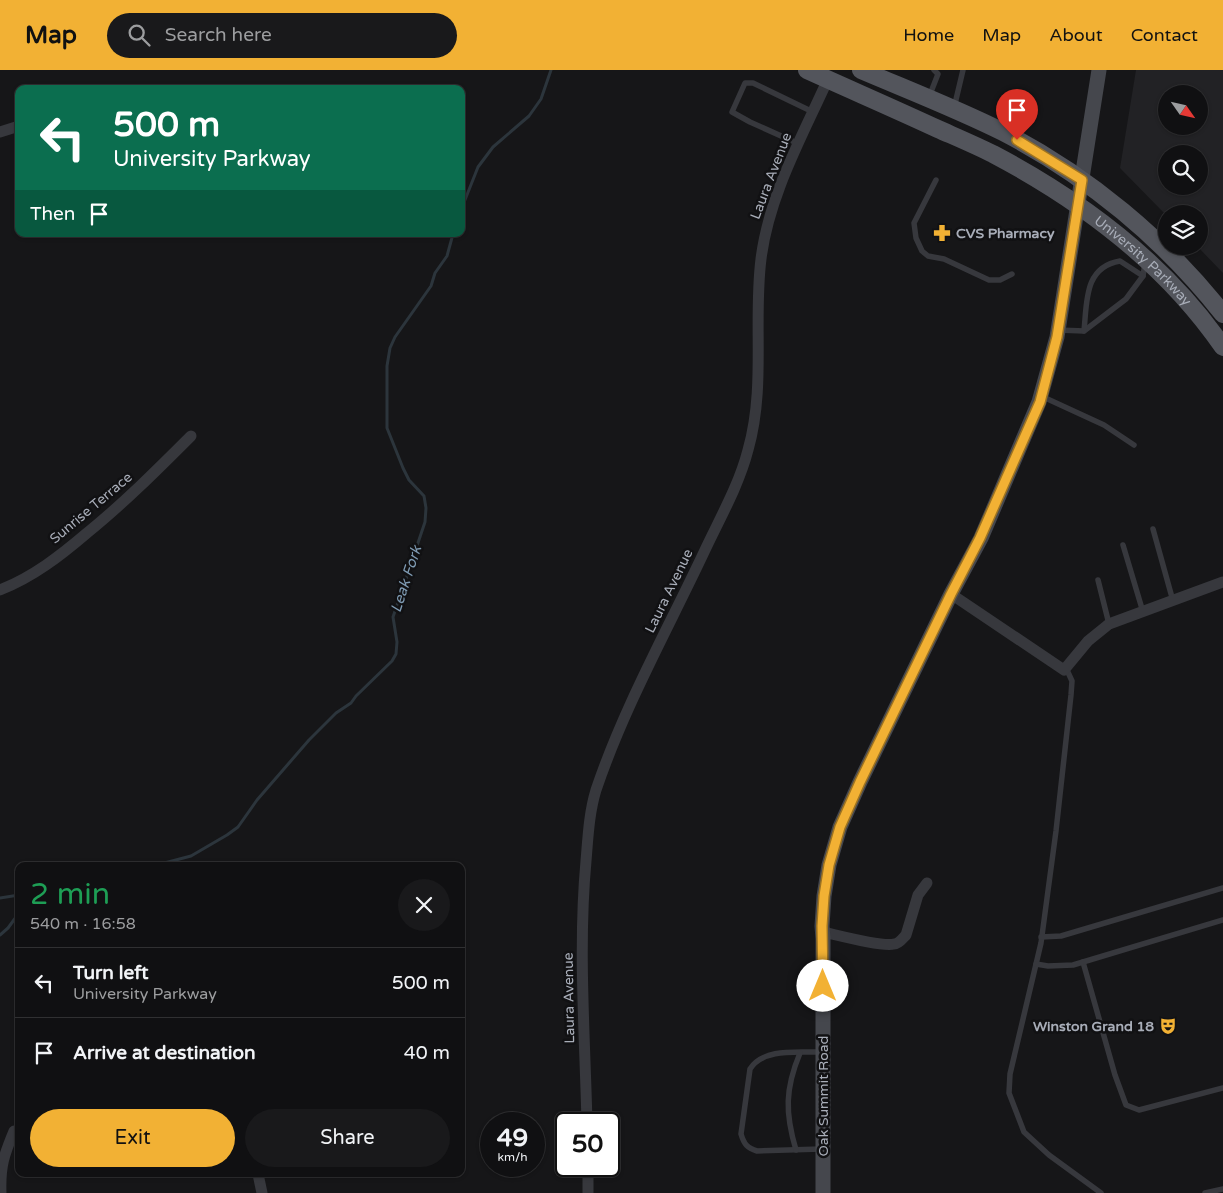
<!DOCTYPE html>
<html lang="en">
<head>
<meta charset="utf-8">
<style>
	body { margin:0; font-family:"Varela Round",sans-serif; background:#19191b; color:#f1f3f6; height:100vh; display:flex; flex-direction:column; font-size:19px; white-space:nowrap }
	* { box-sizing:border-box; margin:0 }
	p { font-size:16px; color:#9c9d9f }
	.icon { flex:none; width:28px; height:28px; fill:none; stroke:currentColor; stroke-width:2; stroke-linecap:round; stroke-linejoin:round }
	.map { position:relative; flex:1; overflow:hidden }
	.sheet { position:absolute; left:15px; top:792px; width:450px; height:315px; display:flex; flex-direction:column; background:#101012; border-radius:10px; box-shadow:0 1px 4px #0004,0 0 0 1px #303032 }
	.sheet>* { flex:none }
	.guide { position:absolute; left:15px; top:15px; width:450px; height:152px; border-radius:10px; box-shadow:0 1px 4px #0004,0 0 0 1px #303032; background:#0b6e4f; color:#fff; overflow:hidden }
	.needle { width:32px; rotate:124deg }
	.controls { position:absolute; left:1158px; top:15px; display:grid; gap:10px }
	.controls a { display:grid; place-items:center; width:50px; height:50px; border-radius:50%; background:#101012; box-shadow:0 1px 4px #0004,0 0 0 1px #303032; font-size:25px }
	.speed { position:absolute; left:480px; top:1042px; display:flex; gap:10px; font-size:25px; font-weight:700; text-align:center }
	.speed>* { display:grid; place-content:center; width:65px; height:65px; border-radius:50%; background:#101012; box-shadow:0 1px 4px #0004,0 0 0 1px #303032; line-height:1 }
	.speed small { font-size:12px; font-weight:400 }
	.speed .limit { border:2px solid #111; border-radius:8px; background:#fff; color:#111 }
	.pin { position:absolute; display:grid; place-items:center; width:42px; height:42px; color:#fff; margin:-51px -21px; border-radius:50% 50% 50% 0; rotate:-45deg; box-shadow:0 0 5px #0007 }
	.pin .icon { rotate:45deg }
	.me { position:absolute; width:55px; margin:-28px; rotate:0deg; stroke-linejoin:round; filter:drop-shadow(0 0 4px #0008) }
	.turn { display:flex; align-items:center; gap:18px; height:105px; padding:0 15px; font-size:22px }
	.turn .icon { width:65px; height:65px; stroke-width:2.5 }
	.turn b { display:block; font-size:35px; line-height:42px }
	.then { display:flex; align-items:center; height:48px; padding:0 15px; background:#0003; gap:10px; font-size:19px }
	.round { display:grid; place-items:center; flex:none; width:52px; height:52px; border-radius:26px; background:#19191b }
	.overview { display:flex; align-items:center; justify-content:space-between; height:85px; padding:0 15px }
	h1 { font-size:30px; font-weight:600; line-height:38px; color:#1e9e55 }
	.button { display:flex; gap:10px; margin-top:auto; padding:10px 15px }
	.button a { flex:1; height:58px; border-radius:30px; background:#f2b134; color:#111; font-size:20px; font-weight:600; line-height:58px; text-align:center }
	.button a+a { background:#19191b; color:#f1f3f6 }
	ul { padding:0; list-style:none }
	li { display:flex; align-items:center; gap:15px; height:70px; padding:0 15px; border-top:1px solid #303032 }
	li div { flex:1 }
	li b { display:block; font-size:19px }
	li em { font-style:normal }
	header { display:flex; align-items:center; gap:30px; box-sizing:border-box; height:70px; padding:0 25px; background:#f2b134; color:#111 }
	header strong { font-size:24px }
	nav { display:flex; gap:28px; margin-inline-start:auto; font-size:18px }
	.search { width:350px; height:45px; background:#19191b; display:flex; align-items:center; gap:12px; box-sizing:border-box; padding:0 18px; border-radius:28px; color:#9c9d9f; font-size:19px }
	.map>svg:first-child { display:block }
	.built { fill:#222225; fill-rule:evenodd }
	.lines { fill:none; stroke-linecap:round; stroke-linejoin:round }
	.stream { stroke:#2c353c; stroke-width:3 }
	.service { stroke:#37383d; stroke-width:5.5 }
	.minor { stroke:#37383d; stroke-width:11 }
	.secondary { stroke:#45474d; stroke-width:15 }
	.primary { stroke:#53555c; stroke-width:18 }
	.route-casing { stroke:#9d7322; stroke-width:12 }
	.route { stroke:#f2b134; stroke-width:9 }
	.labels { text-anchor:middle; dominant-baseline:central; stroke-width:5; stroke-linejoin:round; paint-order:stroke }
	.street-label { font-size:14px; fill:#a8adb8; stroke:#111113 }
	.poi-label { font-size:14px; font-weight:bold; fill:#a8adb8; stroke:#111113; text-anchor:start }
	.water-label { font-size:15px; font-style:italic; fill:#7f9bb3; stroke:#111113 }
</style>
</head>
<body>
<header>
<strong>Map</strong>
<div class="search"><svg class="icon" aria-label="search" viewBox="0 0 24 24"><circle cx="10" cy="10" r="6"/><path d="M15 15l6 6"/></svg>Search here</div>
<nav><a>Home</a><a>Map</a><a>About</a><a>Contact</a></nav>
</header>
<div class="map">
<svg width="1223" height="1123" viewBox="0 0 1223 1123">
	<rect width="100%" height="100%" fill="#161618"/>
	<!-- built -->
	<path class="built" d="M 1136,0 L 1223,0 L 1223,203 L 1197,176 L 1199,176 L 1199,144 L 1166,144 L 1166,145 L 1120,98 ZM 1166,24 L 1199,24 L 1199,56 L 1166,56 ZM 1166,84 L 1199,84 L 1199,116 L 1166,116 Z"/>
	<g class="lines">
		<!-- stream -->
		<g class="stream">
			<polyline points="461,140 478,97 493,77 529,46 541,29 551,0"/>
			<polyline points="153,796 191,786 227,765 238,757 257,730 309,670 336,643 351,633 356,626 392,591 396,584 397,572 393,547 425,452 426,438 424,426 409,410 403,398 387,358 387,296 390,278 395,267 431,216 435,203 447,186 453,164"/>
			<polyline points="0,828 19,825"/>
			<polyline points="0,865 8,858 19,843"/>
		</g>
		<!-- service -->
		<g class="service">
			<polyline points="929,27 938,4 934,0"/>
			<polyline points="954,38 963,0"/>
			<polyline points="799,74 750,52 732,42 745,13 753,13 813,42"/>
			<polyline points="936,110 914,153 916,168 922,181 928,186 944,189 989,210 1000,210 1012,204"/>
			<polyline points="1058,260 1084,261 1126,229 1143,206 1145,193"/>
			<path d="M 1084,261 C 1087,232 1084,197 1120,191 L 1143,206"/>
			<polyline points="1041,326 1104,355 1134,375"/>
			<polyline points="1153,459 1173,531"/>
			<polyline points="1123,475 1143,542"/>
			<polyline points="1098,510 1109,554"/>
			<polyline points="1066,598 1072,611 1071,625 1056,761 1041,873 1010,1004 1009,1023 1024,1062 1049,1085 1101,1123"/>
			<polyline points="1041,867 1061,866 1223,818"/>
			<polyline points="1083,892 1115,1005 1126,1035 1139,1040 1223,1018"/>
			<polyline points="1036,894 1048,896 1073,895 1223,850"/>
			<path d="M 821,1079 L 757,1081 C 747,1078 744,1074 741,1064 L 750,999 C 764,977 800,983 822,982"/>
			<path d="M 796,1080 C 785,1043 785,1019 800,983"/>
			<polyline points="1205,1123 1223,1119"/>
		</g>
		<!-- minor -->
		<g class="minor">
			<polyline points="0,62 19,56"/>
			<path d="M 0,520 C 33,507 60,486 87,463 C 124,433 157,400 191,366"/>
			<polyline points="951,524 1064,600 1088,571 1109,554 1223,512"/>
			<path d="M 823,862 C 837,865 882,877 894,874 C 899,874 903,868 906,865 L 918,825 L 927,813"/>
			<path d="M 587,1054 C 585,966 578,878 586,791 C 588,767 589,743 596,720 C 624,637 668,559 705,480 C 720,448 739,415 748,380 C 766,317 753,252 761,189 C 769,125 802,67 828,9"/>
			<polyline points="588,1096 588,1123"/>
			<polyline points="258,1104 262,1123"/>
			<path d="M 1,1123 C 0,1096 4,1085 14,1061"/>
		</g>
		<!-- secondary -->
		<polyline class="secondary" points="823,1123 823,869 822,856 824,826 829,795 840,757 860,712 951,524 981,468 1039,332 1057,267 1099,0"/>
		<!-- primary -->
		<g class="primary">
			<path id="s1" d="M 807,0 C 851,20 895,39 938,59 C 956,67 975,75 993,84 C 1082,131 1165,193 1223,277"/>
			<path d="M 861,0 C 908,20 957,39 1003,62 C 1088,106 1164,169 1223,244"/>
		</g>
	</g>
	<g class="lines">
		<!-- route casing -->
		<g class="route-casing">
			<polyline id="route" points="823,916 822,856 824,826 829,795 840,757 860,712 951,524 980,468 1040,332 1057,267 1082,110 1017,70"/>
		</g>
		<!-- route -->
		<use href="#route" class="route"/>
	</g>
	<!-- icons -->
	<defs>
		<g id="pharmacy-bare" transform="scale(1.35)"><path d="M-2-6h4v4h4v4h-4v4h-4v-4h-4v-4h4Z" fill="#f2b134" stroke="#111113" stroke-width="2.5" paint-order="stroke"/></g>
		<g id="theatre-bare" transform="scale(1.35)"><path d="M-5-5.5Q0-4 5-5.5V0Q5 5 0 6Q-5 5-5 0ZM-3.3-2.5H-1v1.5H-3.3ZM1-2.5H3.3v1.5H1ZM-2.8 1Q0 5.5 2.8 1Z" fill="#f2b134" stroke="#111113" stroke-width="2.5" paint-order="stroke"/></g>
	</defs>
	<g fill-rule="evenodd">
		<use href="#pharmacy-bare" x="942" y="163"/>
		<use href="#theatre-bare" x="1168" y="956"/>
	</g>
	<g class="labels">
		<!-- street labels -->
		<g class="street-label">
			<text transform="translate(771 106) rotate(-69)">Laura Avenue</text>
			<text stroke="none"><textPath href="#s1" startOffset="389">University Parkway</textPath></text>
			<text transform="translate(91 438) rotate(-40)">Sunrise Terrace</text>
			<text transform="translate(669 521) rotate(-64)">Laura Avenue</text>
			<text transform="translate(569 928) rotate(-91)">Laura Avenue</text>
			<text transform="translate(823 1026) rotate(-90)">Oak Summit Road</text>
		</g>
		<!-- poi labels -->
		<g class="poi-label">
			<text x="956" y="163">CVS Pharmacy</text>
			<text x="1154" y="956" text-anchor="end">Winston Grand 18</text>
		</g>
		<!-- water labels -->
		<g class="water-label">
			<text transform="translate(406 509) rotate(-72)">Leak Fork</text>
		</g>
	</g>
</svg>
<div class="controls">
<a><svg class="needle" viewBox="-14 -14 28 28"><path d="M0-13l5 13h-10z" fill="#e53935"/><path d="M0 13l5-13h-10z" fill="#9c9d9f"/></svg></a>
<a><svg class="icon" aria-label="search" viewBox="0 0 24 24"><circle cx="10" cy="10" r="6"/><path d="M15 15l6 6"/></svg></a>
<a><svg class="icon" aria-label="layers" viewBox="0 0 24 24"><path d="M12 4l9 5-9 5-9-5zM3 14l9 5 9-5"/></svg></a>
</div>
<div class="speed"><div>49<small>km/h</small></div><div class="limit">50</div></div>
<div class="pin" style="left:1017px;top:70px;background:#d93025"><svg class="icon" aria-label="arrive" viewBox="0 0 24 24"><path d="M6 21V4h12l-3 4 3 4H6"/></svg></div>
<svg class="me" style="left:823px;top:916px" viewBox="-20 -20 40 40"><circle r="19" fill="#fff"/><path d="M0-13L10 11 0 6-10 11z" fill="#f2b134"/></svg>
<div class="guide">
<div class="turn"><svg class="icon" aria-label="left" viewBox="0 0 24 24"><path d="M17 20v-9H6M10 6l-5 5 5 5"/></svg><div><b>500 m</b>University Parkway</div></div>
<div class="then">Then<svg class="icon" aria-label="arrive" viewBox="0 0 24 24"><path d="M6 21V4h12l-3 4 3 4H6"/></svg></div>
</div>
<section class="sheet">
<div class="overview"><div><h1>2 min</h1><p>540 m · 16:58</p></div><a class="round"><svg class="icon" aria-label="close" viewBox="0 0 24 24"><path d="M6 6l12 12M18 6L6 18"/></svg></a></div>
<ul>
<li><svg class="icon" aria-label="left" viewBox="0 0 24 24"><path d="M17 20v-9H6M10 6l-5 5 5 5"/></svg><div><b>Turn left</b><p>University Parkway</p></div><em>500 m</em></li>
<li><svg class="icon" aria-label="arrive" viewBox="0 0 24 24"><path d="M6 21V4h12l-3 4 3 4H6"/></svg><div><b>Arrive at destination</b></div><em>40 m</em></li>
</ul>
<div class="button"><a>Exit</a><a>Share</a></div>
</section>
</div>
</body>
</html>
